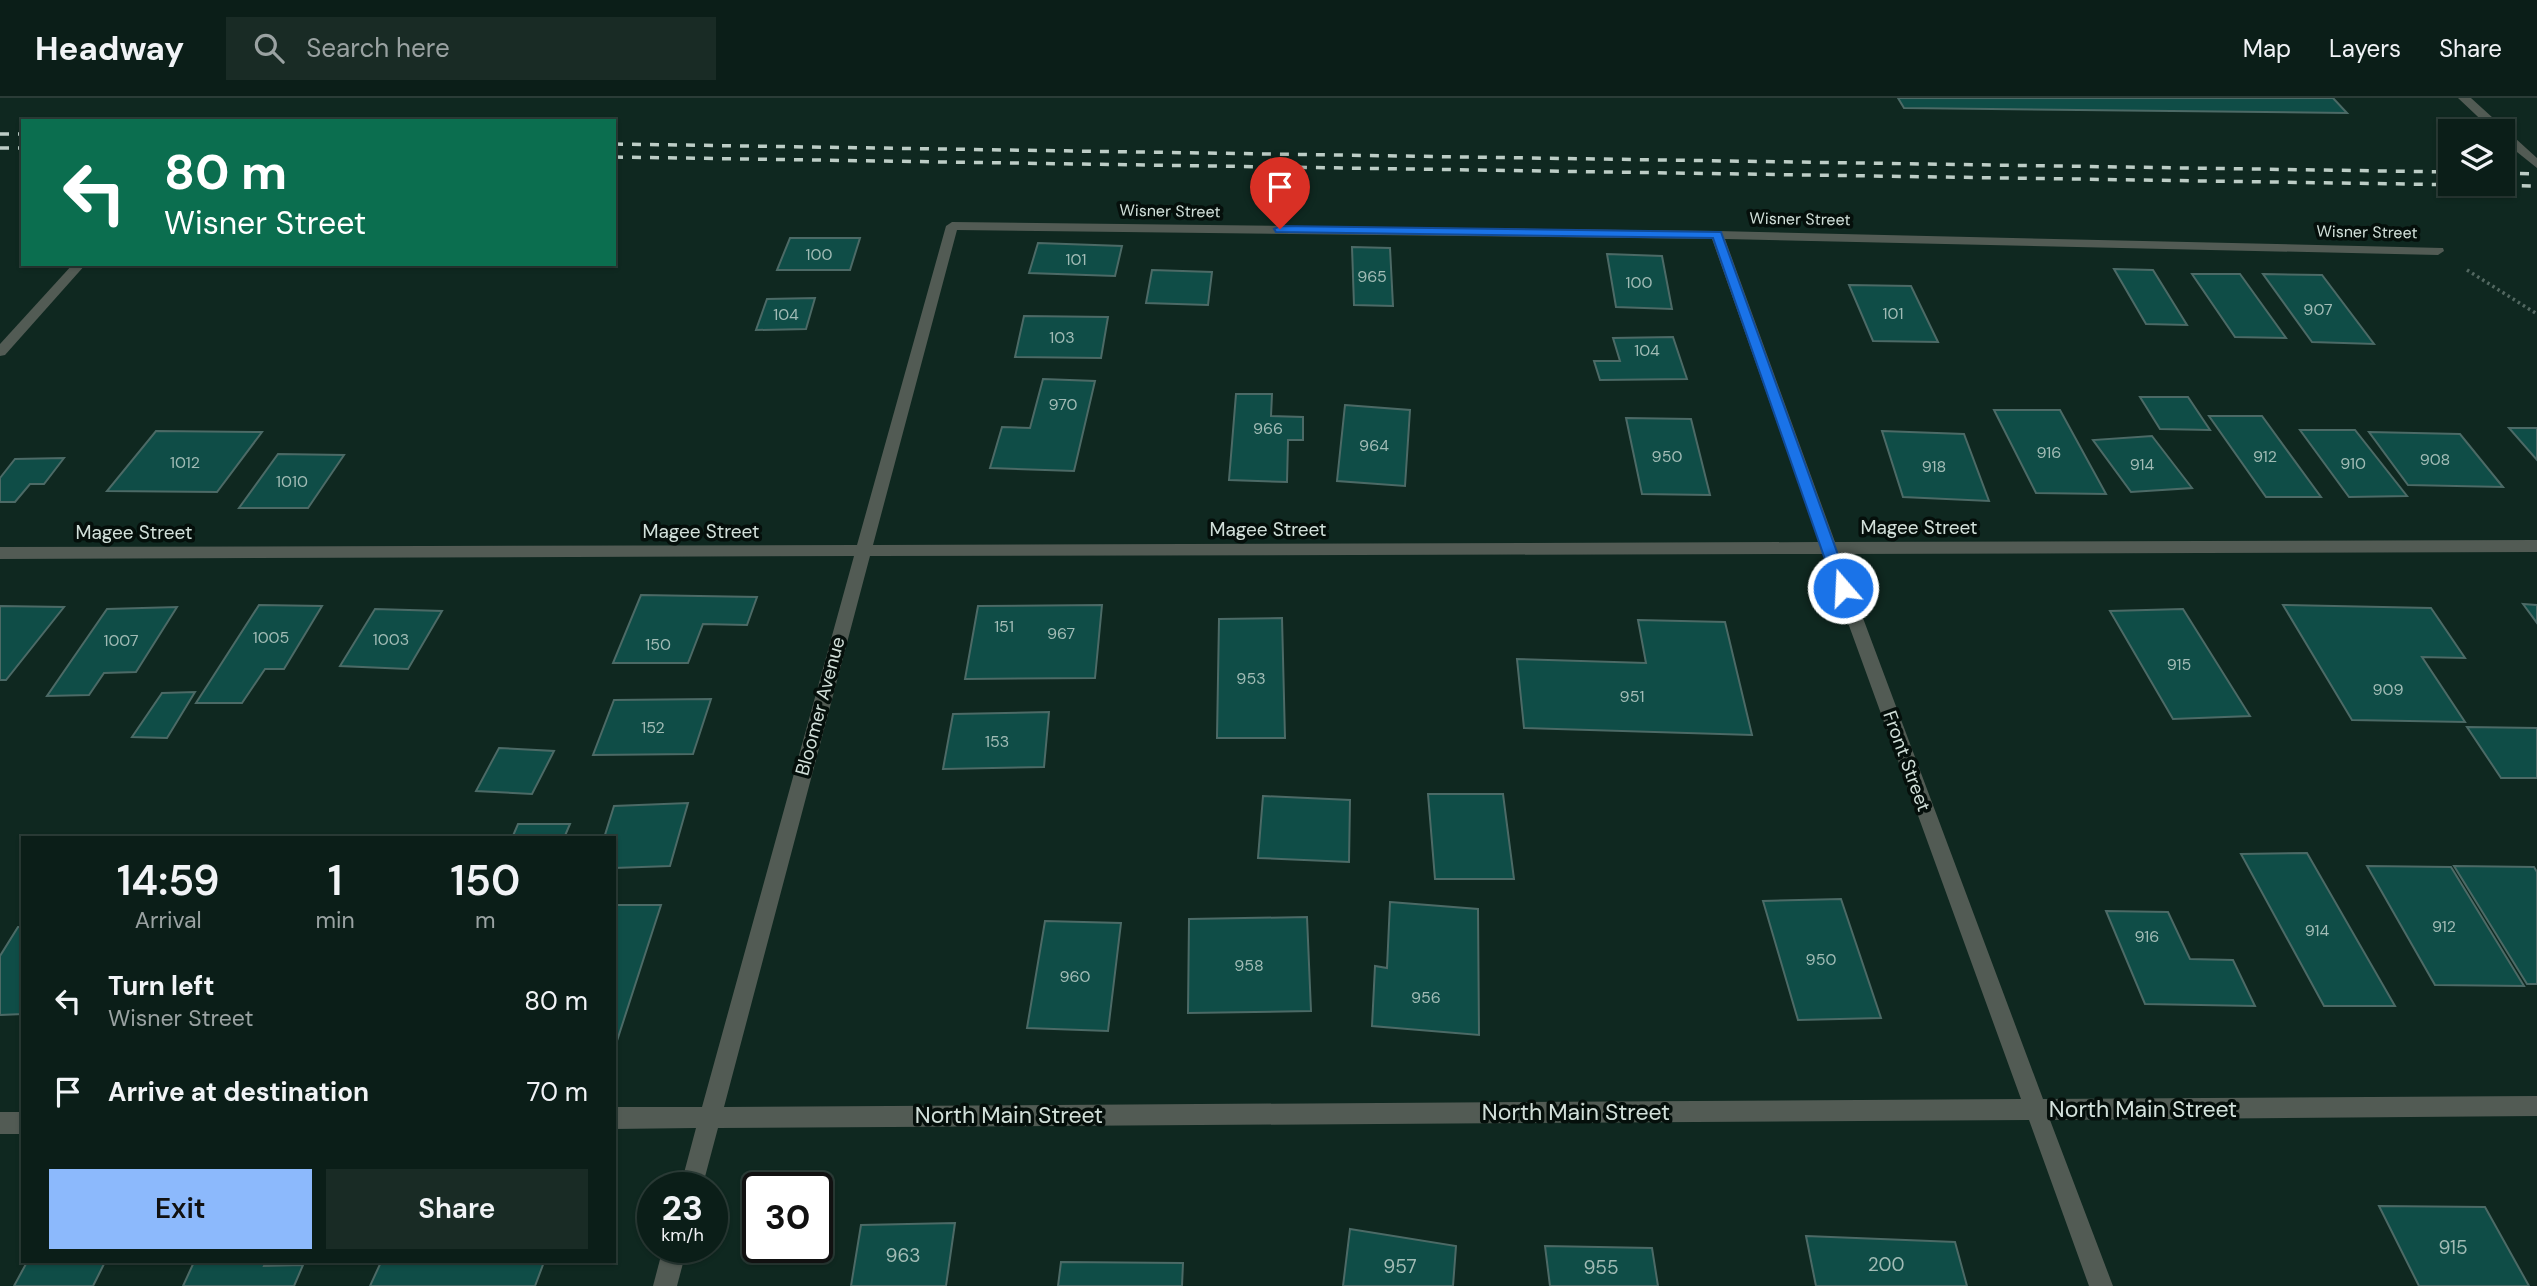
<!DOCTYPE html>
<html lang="en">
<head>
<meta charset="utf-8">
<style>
	body { margin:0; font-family:"DM Sans",sans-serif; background:#192b25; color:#f1f3f6; height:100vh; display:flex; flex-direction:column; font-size:26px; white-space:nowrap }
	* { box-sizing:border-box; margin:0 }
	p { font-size:23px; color:#9aa2a2 }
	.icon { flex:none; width:38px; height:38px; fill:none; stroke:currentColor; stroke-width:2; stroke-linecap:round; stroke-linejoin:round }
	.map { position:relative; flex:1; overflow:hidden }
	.panel { position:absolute; left:21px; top:738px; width:595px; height:427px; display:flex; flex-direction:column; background:#0b1e18; border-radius:0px; box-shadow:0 2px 5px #0004,0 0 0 2px #2b3c37 }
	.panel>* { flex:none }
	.guide { position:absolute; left:21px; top:21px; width:595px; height:147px; border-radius:0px; box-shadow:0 2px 5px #0004,0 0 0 2px #2b3c37; background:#0b6e4f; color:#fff; overflow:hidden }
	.buttons { position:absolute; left:2438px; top:21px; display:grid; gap:14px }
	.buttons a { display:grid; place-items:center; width:77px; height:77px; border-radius:0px; background:#0b1e18; box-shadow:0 2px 5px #0004,0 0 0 2px #2b3c37; font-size:35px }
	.speed { position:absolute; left:637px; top:1074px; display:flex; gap:14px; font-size:35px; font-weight:700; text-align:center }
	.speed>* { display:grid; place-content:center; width:91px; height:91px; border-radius:50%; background:#0b1e18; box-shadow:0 2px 5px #0004,0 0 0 2px #2b3c37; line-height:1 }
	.speed small { font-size:18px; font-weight:400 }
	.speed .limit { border:4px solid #111; border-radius:10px; background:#fff; color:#111 }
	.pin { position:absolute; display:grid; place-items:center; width:60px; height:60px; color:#fff; margin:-72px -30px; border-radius:50% 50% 50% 0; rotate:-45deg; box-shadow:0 0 7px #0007 }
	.pin .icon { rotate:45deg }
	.me { position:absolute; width:77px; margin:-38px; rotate:341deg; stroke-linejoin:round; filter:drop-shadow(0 0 5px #0008) }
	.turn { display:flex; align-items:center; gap:24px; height:147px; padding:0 28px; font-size:32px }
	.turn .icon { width:91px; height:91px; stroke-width:2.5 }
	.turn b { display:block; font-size:49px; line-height:60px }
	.eta { display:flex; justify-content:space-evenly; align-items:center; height:119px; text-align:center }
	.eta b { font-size:42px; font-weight:600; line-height:49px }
	.button { display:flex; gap:14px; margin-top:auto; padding:14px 28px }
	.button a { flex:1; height:80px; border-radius:0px; background:#8cb9fc; color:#111; font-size:28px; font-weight:600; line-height:80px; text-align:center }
	.button a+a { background:#192b25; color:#f1f3f6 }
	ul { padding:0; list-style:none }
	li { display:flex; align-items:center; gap:21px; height:91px; padding:0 28px }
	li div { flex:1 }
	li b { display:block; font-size:26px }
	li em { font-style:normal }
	header { display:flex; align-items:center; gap:42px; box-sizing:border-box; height:98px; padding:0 35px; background:#0b1e18; border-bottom:2px solid #2b3c37 }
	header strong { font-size:33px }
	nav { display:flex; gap:38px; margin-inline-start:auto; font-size:24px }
	.search { width:490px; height:63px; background:#192b25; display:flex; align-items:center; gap:18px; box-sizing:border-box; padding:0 24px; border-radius:0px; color:#9aa2a2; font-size:26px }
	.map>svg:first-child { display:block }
	.building { fill:#0f4d47; stroke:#4c6a66; stroke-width:2 }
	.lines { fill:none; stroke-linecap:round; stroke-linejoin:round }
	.path { stroke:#536861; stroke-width:3.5; stroke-dasharray:2.5 3.5; stroke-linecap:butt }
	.minor { fill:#525b54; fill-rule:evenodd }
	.tertiary { fill:#525b54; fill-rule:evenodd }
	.rail { stroke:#bdcdc6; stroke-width:3.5; stroke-dasharray:9 9; stroke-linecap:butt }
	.route { fill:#1a73e8; stroke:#114b97; stroke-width:2 }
	.labels { text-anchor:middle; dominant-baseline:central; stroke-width:7; stroke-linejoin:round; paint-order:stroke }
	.far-street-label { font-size:16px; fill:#d2e0da; stroke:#050f0b }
	.number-label { font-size:16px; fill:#a1bbb5 }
	.street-label { font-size:19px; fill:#d2e0da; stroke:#050f0b }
	.near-number-label { font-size:19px; fill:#a1bbb5 }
	.near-street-label { font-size:23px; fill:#d2e0da; stroke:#050f0b }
</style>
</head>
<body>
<header>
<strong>Headway</strong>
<div class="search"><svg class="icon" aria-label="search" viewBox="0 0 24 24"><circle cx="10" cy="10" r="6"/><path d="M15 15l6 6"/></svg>Search here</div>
<nav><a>Map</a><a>Layers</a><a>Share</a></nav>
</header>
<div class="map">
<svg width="2537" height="1188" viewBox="0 0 2537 1188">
	<rect width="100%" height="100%" fill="#0f2820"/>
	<!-- building -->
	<g class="building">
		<polygon points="1898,0 2333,0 2347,15 1904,10"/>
		<polygon points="790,140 860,140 850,172 777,172"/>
		<polygon points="1038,145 1122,148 1115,178 1029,175"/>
		<polygon points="1352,149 1390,150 1393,208 1354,207"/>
		<polygon points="1607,156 1662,158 1672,211 1616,209"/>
		<polygon points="2114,171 2153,172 2187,227 2146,226"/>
		<polygon points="1152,172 1212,174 1208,207 1146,205"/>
		<polygon points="2192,176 2240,176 2286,240 2235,239"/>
		<polygon points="2263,176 2322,177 2374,246 2312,244"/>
		<polygon points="1849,187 1911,188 1938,244 1873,243"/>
		<polygon points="815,200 806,231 756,232 767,201"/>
		<polygon points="1024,218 1108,219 1101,260 1015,259"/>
		<polygon points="1673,239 1687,281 1600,282 1594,263 1620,263 1613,240"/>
		<polygon points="1043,281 1095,283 1074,373 990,370 1002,329 1030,330"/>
		<polygon points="1236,296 1272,296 1271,318 1303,319 1303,342 1288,342 1287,384 1229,382"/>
		<polygon points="2140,299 2188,299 2210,332 2160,331"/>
		<polygon points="1345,307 1410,312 1405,388 1337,383"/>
		<polygon points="1994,312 2060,312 2106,396 2036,395"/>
		<polygon points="2209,318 2262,318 2321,399 2266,399"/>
		<polygon points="1626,320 1691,321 1710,397 1642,396"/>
		<polygon points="2509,330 2537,330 2537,362"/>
		<polygon points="2300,332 2355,332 2407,398 2349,399"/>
		<polygon points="156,333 262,334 217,394 107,393"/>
		<polygon points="1882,333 1964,336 1989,403 1903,399"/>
		<polygon points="2369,334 2460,336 2503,389 2408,387"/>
		<polygon points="2152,338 2192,390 2131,394 2093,342"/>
		<polygon points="278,356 344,357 308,410 239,410"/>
		<polygon points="64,360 44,386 30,386 15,404 0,404 0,380 15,361"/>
		<polygon points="641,497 757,499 747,527 703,526 688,565 613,565"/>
		<polygon points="2523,506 2537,507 2537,525"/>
		<polygon points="259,507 322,508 284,571 265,571 242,605 196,605"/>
		<polygon points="1102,507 1095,580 965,581 978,508"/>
		<polygon points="2283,507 2431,510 2465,560 2422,559 2465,624 2352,622"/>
		<polygon points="0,508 64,509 6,582 0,582"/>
		<polygon points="177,509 136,574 104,575 89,597 47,598 107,511"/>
		<polygon points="375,511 442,513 408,571 340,568"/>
		<polygon points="2183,511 2250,618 2173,621 2110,513"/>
		<polygon points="1282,520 1285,640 1217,640 1219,521"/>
		<polygon points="1638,522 1725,524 1752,637 1524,630 1517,561 1646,565"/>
		<polygon points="195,594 167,640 132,639 162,595"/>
		<polygon points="711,601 693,656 593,657 614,602"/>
		<polygon points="1049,614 1044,669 943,671 953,616"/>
		<polygon points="2467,629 2537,630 2537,680 2501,680"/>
		<polygon points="499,650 554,653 532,696 476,693"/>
		<polygon points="1428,696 1503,696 1514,781 1435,781"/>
		<polygon points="1263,698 1350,702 1349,764 1258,760"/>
		<polygon points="688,705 670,768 614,770 614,740 604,740 614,708"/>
		<polygon points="518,726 570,726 564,740 512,740"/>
		<polygon points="2307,755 2395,908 2324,908 2241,756"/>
		<polygon points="2367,768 2451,769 2524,888 2435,887"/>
		<polygon points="2454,768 2534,769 2537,774 2537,886 2527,886"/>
		<polygon points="1841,801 1881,920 1798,922 1763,803"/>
		<polygon points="1390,804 1478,811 1479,937 1372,928 1375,868 1387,870"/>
		<polygon points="614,807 661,807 615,949 614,949"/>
		<polygon points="2106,813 2168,814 2190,861 2233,862 2255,908 2145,906"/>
		<polygon points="1307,819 1311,913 1188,915 1189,821"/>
		<polygon points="1045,823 1121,825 1108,933 1027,930"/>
		<polygon points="18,829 23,829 23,916 0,917 0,858"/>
		<polygon points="2379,1108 2485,1109 2529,1188 2419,1188"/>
		<polygon points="955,1125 946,1188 851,1188 861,1127"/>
		<polygon points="1350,1131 1456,1148 1453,1188 1343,1188"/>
		<polygon points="1806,1138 1955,1144 1967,1188 1816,1188"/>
		<polygon points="1545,1148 1652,1150 1658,1188 1550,1188"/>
		<polygon points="27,1164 105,1164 93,1188 14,1188"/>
		<polygon points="194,1164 266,1164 264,1168 303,1167 294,1188 183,1188"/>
		<polygon points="381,1164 544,1164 535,1188 370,1188"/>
		<polygon points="1061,1164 1183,1165 1182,1188 1058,1188"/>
	</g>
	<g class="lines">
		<!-- path -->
		<polyline class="path" points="2467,172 2537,216"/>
		<!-- minor -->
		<g class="minor">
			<path d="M 952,124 L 1717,133 L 2443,150 L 2444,153 L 2438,157 L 1725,141 L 1835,444 L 2537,442 L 2537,454 L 1839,456 L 2043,1001 L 2537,998 L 2537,1018 L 2050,1022 L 2113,1188 L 2089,1188 L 2029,1022 L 718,1030 L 702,1090 L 680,1090 L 696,1030 L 614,1031 L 614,1009 L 702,1009 L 854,458 L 0,461 L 0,449 L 857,447 L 946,128 ZM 957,132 L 1712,141 L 1819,444 L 873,447 ZM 1823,456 L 2021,1001 L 724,1009 L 870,458 Z"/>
			<polygon points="73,166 86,166 5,257 0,258 0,246"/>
			<rect x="0" y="1014" width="23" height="22"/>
			<polygon points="663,1150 687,1150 677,1188 653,1188"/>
		</g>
		<!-- tertiary -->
		<polygon class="tertiary" points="2458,0 2471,0 2537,60 2537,70 2502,42 2502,33 2493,33"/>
		<!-- rail -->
		<g class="rail">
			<polyline points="0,36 23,36"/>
			<polyline points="614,46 2450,74"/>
			<polyline points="0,50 23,50"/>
			<polyline points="614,59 2537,88"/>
			<polyline points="2502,75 2537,76"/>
		</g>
	</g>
	<!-- route -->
	<polygon class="route" points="1280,128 1721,134 1850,490 1848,494 1838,494 1835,490 1713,140 1276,134 1274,131"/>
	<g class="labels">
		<!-- far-street labels -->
		<g class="far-street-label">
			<text transform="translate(1170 113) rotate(1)">Wisner Street</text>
			<text transform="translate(1800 121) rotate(1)">Wisner Street</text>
			<text transform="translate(2367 134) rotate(1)">Wisner Street</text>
		</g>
		<!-- number labels -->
		<g class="number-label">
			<text x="819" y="156">100</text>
			<text x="1076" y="161">101</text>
			<text x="1372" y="178">965</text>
			<text x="1639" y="184">100</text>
			<text x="2318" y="211">907</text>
			<text x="1893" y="215">101</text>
			<text x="786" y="216">104</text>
			<text x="1062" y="239">103</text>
			<text x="1647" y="252">104</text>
			<text x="1063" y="306">970</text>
			<text x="1268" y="330">966</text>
			<text x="1374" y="347">964</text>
			<text x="2049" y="354">916</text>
			<text x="1667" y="358">950</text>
			<text x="2265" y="358">912</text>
			<text x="2435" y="361">908</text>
			<text x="185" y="364">1012</text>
			<text x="2353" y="365">910</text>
			<text x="2142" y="366">914</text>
			<text x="1934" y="368">918</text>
			<text x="292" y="383">1010</text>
			<text x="1004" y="528">151</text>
			<text x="1061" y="535">967</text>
			<text x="271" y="539">1005</text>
			<text x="391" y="541">1003</text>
			<text x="121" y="542">1007</text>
			<text x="658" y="546">150</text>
			<text x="2179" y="566">915</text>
			<text x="1251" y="580">953</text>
			<text x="2388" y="591">909</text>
			<text x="1632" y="598">951</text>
			<text x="653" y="629">152</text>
			<text x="997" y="643">153</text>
			<text x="2444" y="828">912</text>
			<text x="2317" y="832">914</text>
			<text x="2147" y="838">916</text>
			<text x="1821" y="861">950</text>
			<text x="1249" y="867">958</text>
			<text x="1075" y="878">960</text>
			<text x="1426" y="899">956</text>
		</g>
		<!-- street labels -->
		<g class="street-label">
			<text x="1919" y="429">Magee Street</text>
			<text x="1268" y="431">Magee Street</text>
			<text x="701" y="433">Magee Street</text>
			<text x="134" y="434">Magee Street</text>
			<text transform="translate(820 608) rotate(-75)">Bloomer Avenue</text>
			<text transform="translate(1907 663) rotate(70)">Front Street</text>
		</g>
		<!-- near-number labels -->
		<g class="near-number-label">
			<text x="2453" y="1149">915</text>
			<text x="903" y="1157">963</text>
			<text x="1886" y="1166">200</text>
			<text x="1400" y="1168">957</text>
			<text x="1601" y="1169">955</text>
		</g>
		<!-- near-street labels -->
		<g class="near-street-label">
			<text x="2143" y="1011">North Main Street</text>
			<text x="1576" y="1014">North Main Street</text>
			<text x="1009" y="1017">North Main Street</text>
		</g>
	</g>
</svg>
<div class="buttons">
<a><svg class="icon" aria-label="layers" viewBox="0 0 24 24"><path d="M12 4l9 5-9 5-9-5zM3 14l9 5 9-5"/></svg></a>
</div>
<div class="speed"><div>23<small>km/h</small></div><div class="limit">30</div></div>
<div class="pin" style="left:1280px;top:131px;background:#d93025"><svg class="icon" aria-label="arrive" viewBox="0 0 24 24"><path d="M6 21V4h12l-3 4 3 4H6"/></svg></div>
<svg class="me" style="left:1843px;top:490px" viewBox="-20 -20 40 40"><circle r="17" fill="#1a73e8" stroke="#fff" stroke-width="3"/><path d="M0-11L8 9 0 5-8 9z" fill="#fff"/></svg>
<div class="guide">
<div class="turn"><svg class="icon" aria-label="left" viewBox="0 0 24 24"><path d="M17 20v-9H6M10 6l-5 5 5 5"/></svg><div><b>80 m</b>Wisner Street</div></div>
</div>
<section class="panel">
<div class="eta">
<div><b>14:59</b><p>Arrival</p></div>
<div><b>1</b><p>min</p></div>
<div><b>150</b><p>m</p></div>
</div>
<ul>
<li><svg class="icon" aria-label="left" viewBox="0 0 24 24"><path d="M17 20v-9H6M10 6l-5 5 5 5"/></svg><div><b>Turn left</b><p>Wisner Street</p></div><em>80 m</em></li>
<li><svg class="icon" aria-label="arrive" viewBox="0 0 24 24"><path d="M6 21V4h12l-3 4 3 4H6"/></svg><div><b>Arrive at destination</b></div><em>70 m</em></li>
</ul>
<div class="button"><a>Exit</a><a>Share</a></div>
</section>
</div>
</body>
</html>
